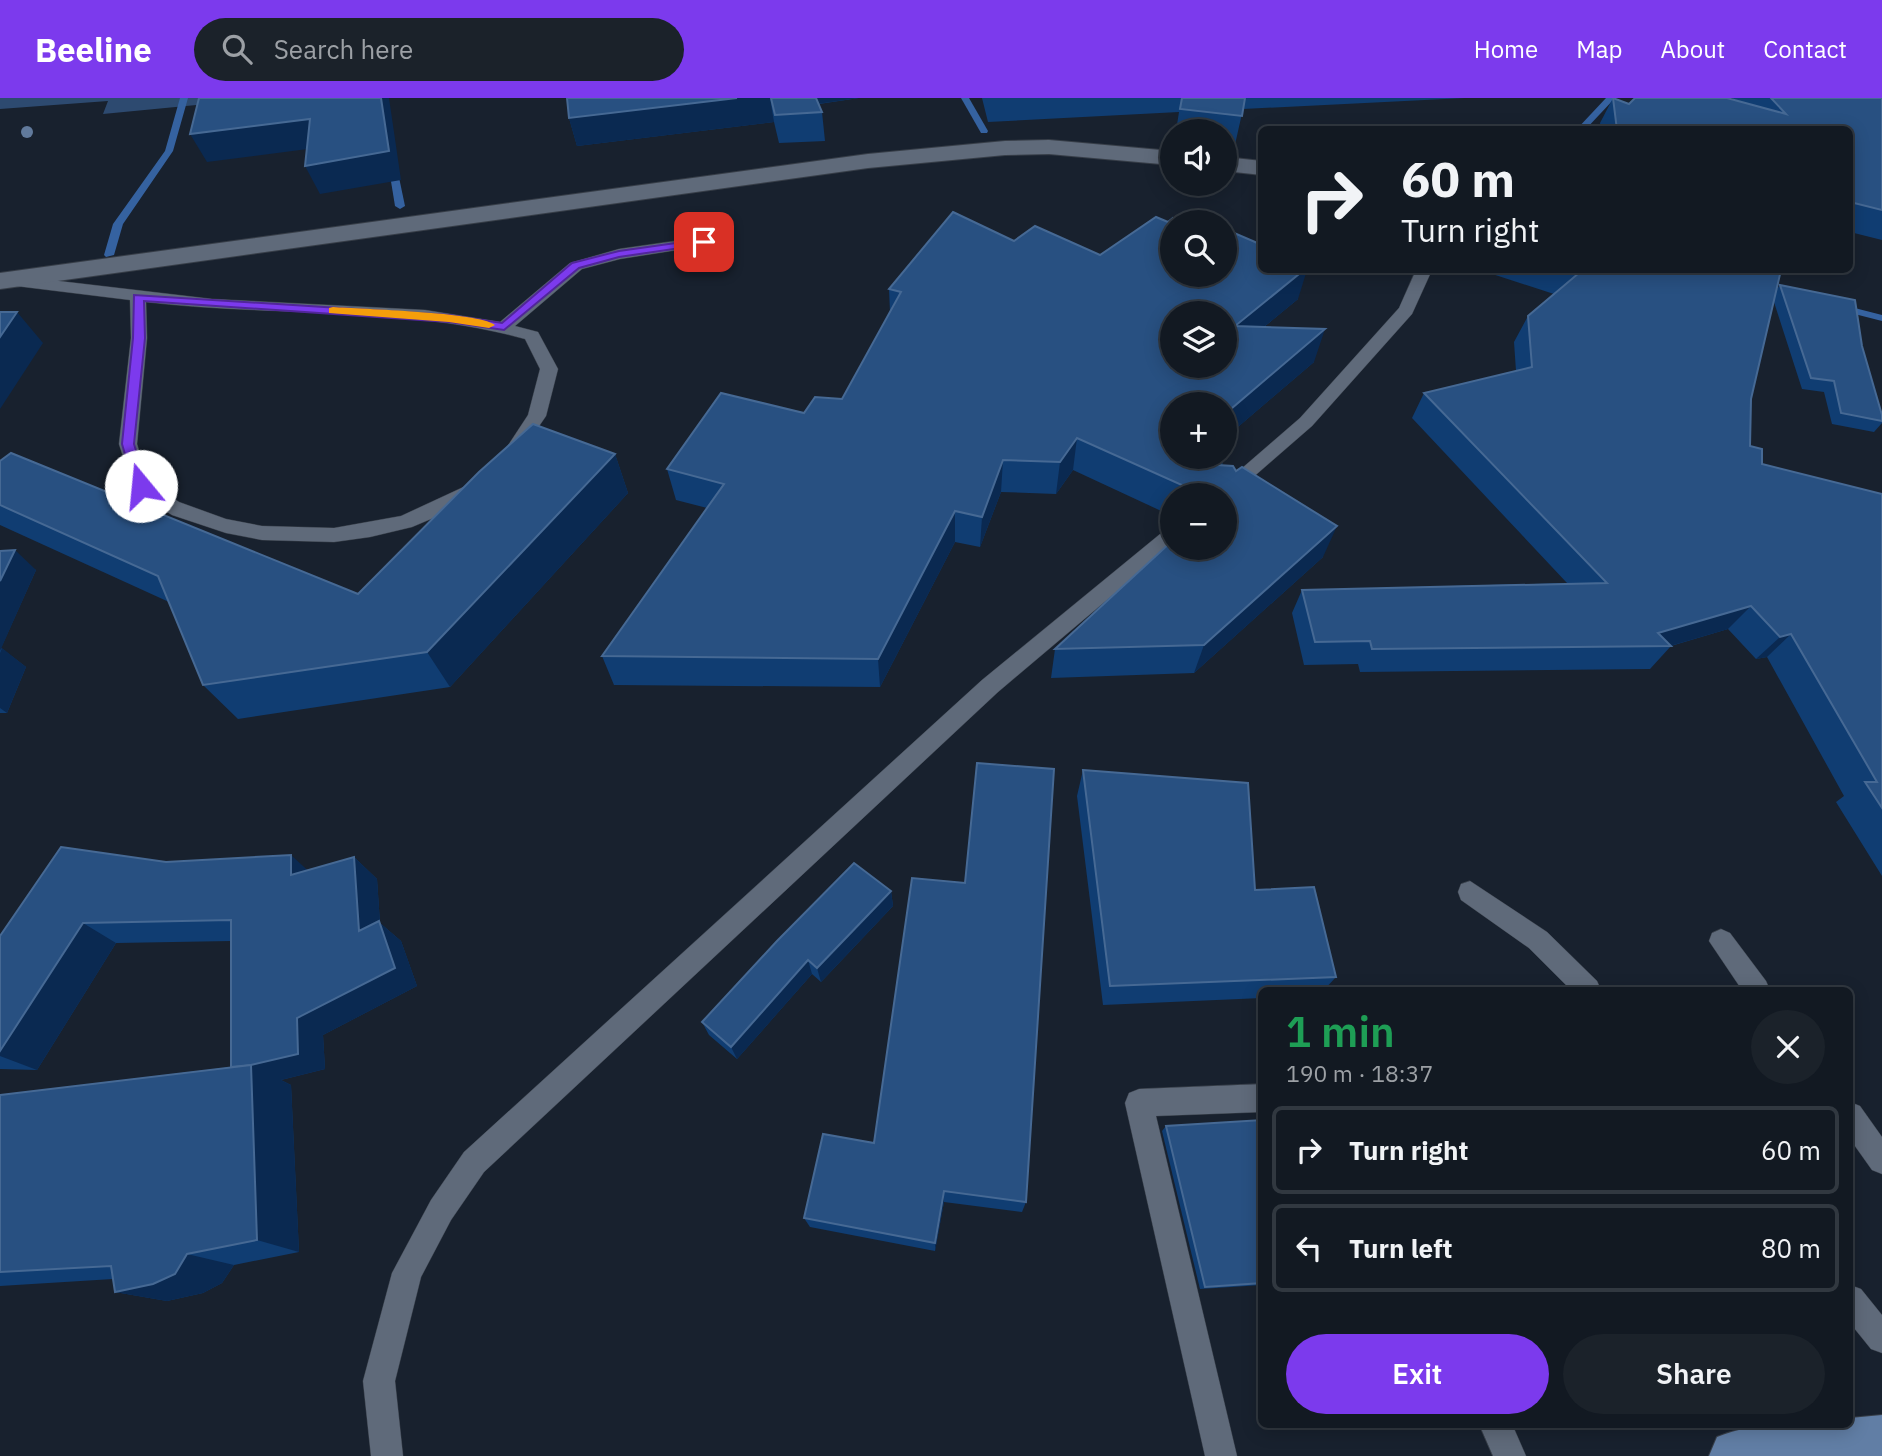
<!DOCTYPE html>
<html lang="en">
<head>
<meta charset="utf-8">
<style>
	body { margin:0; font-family:"IBM Plex Sans",sans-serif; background:#1b222a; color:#f1f3f6; height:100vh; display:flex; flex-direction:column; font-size:26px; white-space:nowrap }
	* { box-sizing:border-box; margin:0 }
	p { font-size:23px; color:#9ca0a5 }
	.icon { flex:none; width:38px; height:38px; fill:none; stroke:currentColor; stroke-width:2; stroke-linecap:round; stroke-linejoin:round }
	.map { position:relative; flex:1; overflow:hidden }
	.details { position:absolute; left:1258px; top:889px; width:595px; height:441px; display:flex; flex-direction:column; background:#121922; border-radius:10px; box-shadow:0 4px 18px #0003,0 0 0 2px #313840 }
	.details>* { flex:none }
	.guide { position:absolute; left:1258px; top:28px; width:595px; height:147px; border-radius:10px; box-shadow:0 4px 18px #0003,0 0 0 2px #313840; background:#121922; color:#f1f3f6; overflow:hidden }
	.fabs { position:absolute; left:1160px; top:21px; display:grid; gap:14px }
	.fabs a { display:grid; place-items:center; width:77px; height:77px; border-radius:50%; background:#121922; box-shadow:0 4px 18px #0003,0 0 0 2px #313840; font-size:35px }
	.pin { position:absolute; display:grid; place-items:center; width:60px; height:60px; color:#fff; margin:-30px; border-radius:14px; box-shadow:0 4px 10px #0006 }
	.me { position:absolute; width:77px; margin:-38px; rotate:343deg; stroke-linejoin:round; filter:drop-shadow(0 0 5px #0008) }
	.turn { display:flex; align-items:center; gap:24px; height:147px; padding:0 28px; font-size:32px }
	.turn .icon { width:91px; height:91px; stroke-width:2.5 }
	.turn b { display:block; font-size:49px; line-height:60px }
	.round { display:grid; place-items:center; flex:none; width:74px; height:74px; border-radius:37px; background:#1b222a }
	.summary { display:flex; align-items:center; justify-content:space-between; height:119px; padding:0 28px }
	h1 { font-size:42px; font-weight:600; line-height:52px; color:#1e9e55 }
	.action { display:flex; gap:14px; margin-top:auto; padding:14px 28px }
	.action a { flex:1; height:80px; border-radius:42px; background:#7c3aed; color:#fff; font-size:28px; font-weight:600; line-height:80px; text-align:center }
	.action a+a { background:#1b222a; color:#f1f3f6 }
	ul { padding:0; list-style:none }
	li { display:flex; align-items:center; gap:21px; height:88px; margin:0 14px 10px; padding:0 14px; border:4px solid #313840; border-radius:10px }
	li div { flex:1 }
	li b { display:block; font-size:26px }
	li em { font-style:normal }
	header { display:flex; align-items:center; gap:42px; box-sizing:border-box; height:98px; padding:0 35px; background:#7c3aed; color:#fff }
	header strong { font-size:33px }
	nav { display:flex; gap:38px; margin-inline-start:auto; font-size:24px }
	.search { width:490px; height:63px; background:#1b222a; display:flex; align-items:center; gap:18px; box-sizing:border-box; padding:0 24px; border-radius:38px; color:#9ca0a5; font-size:26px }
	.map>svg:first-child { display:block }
	.green { fill:#2d4a70 }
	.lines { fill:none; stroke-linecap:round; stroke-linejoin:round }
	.stream { fill:#3562a0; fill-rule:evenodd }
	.service-casing { stroke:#373e48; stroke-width:1 }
	.minor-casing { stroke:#373e48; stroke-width:2 }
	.primary-casing { stroke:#373e48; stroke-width:2 }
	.service { fill:#5f6a7a; fill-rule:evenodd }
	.minor { fill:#5f6a7a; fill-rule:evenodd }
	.primary { fill:#617ea5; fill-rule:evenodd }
	.tree { fill:#617a9c }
	.wall { fill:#103d72 }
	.shaded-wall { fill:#0a2951 }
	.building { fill:#285081; stroke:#466994; stroke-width:2; fill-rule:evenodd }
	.route { fill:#7c3aed; stroke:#51269a; stroke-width:2 }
	.slow { fill:#f59e0b }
</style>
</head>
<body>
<header>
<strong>Beeline</strong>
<div class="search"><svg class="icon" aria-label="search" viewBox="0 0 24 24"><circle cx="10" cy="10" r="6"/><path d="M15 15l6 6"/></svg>Search here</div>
<nav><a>Home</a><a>Map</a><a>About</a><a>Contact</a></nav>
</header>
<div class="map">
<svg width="1882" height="1358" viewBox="0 0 1882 1358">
	<rect width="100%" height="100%" fill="#18212e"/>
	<!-- green -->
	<polygon class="green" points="0,0 269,0 103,16 108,3 0,11"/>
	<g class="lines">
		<!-- stream -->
		<g class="stream">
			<polygon points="180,0 188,0 173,53 123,126 114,157 106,159 104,157 113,126 165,53"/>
			<polygon points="961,0 969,0 988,33 987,35 981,35"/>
			<polygon points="1606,0 1615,0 1585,32 1576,32"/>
			<polygon points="392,62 396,65 405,108 400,111 395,108 388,65"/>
			<polygon points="1839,206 1882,217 1882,223 1835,211 1834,209"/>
		</g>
		<!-- service casing -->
		<g class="service-casing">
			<g id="service">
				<path d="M 704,139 L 712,144 L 709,147 L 620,161 L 582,171 L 515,228 L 538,234 L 558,271 L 546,318 L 520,356 L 508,356 L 505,352 L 528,317 L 540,271 L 525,241 C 403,207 272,219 146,204 L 147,240 L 137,346 L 149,384 L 179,404 L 226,421 L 262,428 L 334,430 L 401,418 L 470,386 L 477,388 L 479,393 L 477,398 L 445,415 L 412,429 L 370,439 L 334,444 L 262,442 L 226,435 L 172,417 L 134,393 L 119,346 L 131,240 L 130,202 L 8,187 L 0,182 L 8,177 L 212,201 L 425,212 L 500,224 L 570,165 L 619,151 Z"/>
				<polygon points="1416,172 1432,172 1412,216 1312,328 1227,402 1225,397 1211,397 1300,320 1399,210"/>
				<polygon points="1172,430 1172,447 998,594 484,1074 451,1122 421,1179 395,1283 403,1358 371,1358 363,1283 392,1175 431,1102 464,1054 982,582 1165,432"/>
				<polygon points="1470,783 1547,834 1597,883 1601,892 1571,892 1529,850 1461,802 1458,794 1461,786"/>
				<polygon points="1721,831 1730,835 1766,883 1770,892 1742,892 1709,843 1712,835"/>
				<polygon points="1262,986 1262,1014 1156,1018 1237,1358 1205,1358 1125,1005 1129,995 1139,991"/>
				<polygon points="1850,1004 1860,1008 1882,1039 1882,1076 1872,1072 1850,1041"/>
				<polygon points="1850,1187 1861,1191 1882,1217 1882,1255 1871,1251 1850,1225"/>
				<polygon points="1479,1326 1512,1326 1526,1358 1493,1358"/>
			</g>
		</g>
		<!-- minor casing -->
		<g class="minor-casing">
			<g id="minor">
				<polygon points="1049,42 1172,53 1172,67 1049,56 1005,57 868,70 0,191 0,175 868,56 1005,43"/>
				<polygon points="1225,59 1262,63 1262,77 1225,73"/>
			</g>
		</g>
		<!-- primary casing -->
		<g class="primary-casing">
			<path id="primary" d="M 1882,1317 L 1882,1358 L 1709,1358 L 1717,1339 C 1758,1322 1806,1326 1850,1326 L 1850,1320 Z"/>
		</g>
		<!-- service -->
		<use href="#service" class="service"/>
		<!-- minor -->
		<use href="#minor" class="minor"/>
		<!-- primary -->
		<use href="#primary" class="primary"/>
	</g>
	<!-- trees -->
	<circle class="tree" cx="27" cy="34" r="6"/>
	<!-- wall -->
	<g class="wall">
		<polygon points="567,0 859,0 819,6 822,14 825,43 779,45 774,24 577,48 569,20"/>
		<polygon points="982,0 1465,0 1243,11 1234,51 1225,50 1225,33 1176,33 1179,14 988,24"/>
		<polygon points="1613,0 1629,6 1734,2 1732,0 1882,0 1882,142 1850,134 1850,32 1601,32 1600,25"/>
		<polygon points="1014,143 1100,157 1298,201 1264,229 1314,264 1225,340 1225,306 1172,359 1224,359 1222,368 1236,373 1323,459 1194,575 1051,580 1055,551 1225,397 1172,397 1172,418 1073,372 1056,396 1001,394 980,449 955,444 880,589 614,587 602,558 707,410 676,402 667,371 804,315 842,301 890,214 889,191"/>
		<polygon points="1480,172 1781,172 1777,191 1780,187 1862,248 1882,317 1882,325 1874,334 1832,326 1824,294 1802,291 1774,204 1751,301 1750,348 1762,366 1882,396 1882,778 1836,704 1844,698 1767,559 1756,561 1728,531 1671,548 1650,571 1360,574 1358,566 1304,567 1292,515 1302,492 1567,485 1412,320 1424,295 1516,273 1514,244 1528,218 1554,196"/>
		<polygon points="615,356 628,395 450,589 238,621 203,587 169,504 0,427 0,363 358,496"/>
		<polygon points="0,453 36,472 1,550 26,569 7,615 0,615"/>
		<polygon points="1083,672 1255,792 1336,879 1324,892 1262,892 1262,900 1103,907 1077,698"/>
		<polygon points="354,759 377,781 380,825 401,843 417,888 323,937 325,971 281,982 291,987 299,1154 234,1167 222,1185 203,1195 167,1203 115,1194 113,1181 0,1188 0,997 231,969 231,843 116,845 37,972 0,971 0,838 166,764 308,773"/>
		<polygon points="891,793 893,808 821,884 812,876 737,961 709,937 702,924"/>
		<polygon points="1262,1022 1262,1187 1200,1191 1162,1033 1166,1028"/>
		<polygon points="823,1036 1026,1104 1022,1114 944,1104 935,1153 810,1129 804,1120"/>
	</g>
	<!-- shaded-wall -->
	<g class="shaded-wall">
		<polygon points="381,0 389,0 401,82 320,96 305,68"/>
		<polygon points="737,0 770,0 774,24 577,48 569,20"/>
		<polygon points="809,0 859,0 810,7"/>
		<polygon points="310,21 323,49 207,64 190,36"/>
		<polygon points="1304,172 1307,172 1298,201 1226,260 1235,228"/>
		<polygon points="17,214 43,245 0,311 0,239"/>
		<polygon points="1325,231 1314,264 1225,340 1225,316"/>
		<polygon points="1077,340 1073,372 1056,396 1060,364"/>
		<polygon points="615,356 628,395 450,589 427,554"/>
		<polygon points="1003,362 1001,394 980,449 982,419"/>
		<polygon points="955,413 955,444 880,589 878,561"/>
		<polygon points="1337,428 1323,459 1194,575 1204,547"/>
		<polygon points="15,452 36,472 0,553 0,483"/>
		<polygon points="1751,508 1728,531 1670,548 1658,535"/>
		<polygon points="1791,536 1767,559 1756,561 1780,539"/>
		<polygon points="2,550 26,569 7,615 0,610 0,555"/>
		<polygon points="291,757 315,779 291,777"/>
		<polygon points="354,759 377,781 380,825 401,843 417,888 323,937 325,971 281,982 291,987 299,1154 257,1142 231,972 297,920 359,833"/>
		<polygon points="891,793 893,808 821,884 817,870"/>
		<polygon points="83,825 116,845 37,972 0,958 0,953"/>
		<polygon points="808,862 812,876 737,961 731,949"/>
		<polygon points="944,1093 944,1104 935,1153 935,1145"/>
		<polygon points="187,1156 234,1167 222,1185 203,1195 167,1203 115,1194"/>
	</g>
	<!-- building -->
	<g class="building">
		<polygon points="199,0 381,0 389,53 305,68 310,21 190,36"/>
		<polygon points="567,0 737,0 569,20"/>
		<polygon points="771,0 816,0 822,14 775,17"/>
		<polygon points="1182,0 1245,0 1242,18 1180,11"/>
		<polygon points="1613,0 1629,6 1635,0 1727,0 1786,16 1771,0 1882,0 1882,112 1850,104 1850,32 1617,32"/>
		<path d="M 953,114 L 1014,143 L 1035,128 L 1100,157 L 1156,119 L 1168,124 L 1173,120 L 1182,124 L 1172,124 L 1172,177 L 1225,177 L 1225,131 L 1262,147 L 1262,172 L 1304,172 L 1235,228 L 1325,231 L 1225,316 L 1225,306 L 1172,306 L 1172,359 L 1224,359 L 1218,367 L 1233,368 L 1236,373 L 1242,369 L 1337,428 L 1204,547 L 1055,551 L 1172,443 L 1172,450 L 1225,450 L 1225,397 L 1204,397 L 1077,340 L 1060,364 L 1003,362 L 982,419 L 955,413 L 878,561 L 602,558 L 724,386 L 667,371 L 721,295 L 804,315 L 815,299 L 842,301 L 901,194 L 889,191 ZM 1172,215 L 1225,215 L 1225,268 L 1172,268 Z"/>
		<polygon points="1570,172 1781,172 1751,301 1750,348 1762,351 1762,366 1882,396 1882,710 1865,684 1877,684 1791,536 1780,539 1751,508 1658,535 1671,548 1372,551 1370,543 1315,544 1302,492 1607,485 1424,295 1532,269 1528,218 1579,175"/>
		<polygon points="1780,187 1855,202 1862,248 1882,317 1882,323 1841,315 1834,283 1811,280"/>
		<polygon points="0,214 17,214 0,239"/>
		<polygon points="533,326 615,356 427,554 203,587 158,478 0,407 0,363 11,355 358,496 479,374"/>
		<polygon points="15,452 0,483 0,453"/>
		<polygon points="977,665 1054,671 1026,1104 944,1093 935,1145 804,1120 823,1036 874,1045 912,780 965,785"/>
		<polygon points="1083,672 1248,685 1255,792 1314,789 1336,879 1110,888"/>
		<polygon points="61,749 166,764 291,757 291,777 354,759 359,833 379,823 395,870 297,920 298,956 251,967 231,969 231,822 83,825 0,953 0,838"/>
		<polygon points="854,765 891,793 817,870 808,862 731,949 702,924 777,843"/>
		<polygon points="251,967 257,1142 187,1156 175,1176 153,1186 115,1194 111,1168 0,1174 0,997"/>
		<polygon points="1262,1022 1262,1185 1205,1189 1166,1028"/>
	</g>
	<!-- route -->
	<polygon class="route" points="704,141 708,142 708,146 619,159 579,170 504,232 449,224 144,203 145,240 134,346 147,388 141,393 134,388 122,346 133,240 134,197 449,217 502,225 572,165 619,153"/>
	<!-- slow -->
	<path class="slow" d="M 333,209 C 360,211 479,214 495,227 L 489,230 L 449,224 L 329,215 L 329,210 Z"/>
</svg>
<div class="fabs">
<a><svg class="icon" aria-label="sound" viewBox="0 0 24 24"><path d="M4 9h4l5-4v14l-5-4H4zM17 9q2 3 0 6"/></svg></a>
<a><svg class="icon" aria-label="search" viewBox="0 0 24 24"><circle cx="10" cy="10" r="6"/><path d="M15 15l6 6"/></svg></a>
<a><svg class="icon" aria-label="layers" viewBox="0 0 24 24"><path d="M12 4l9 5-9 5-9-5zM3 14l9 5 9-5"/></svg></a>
<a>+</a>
<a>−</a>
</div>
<div class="pin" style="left:704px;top:144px;background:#d93025"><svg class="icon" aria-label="arrive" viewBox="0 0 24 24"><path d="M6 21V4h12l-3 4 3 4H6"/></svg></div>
<svg class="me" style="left:141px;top:388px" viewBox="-20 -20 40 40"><circle r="19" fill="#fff"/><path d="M0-13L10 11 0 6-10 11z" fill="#7c3aed"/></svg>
<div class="guide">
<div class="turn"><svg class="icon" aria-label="right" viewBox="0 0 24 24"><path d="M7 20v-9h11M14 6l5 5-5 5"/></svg><div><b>60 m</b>Turn right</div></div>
</div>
<section class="details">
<div class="summary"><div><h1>1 min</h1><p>190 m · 18:37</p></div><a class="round"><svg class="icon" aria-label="close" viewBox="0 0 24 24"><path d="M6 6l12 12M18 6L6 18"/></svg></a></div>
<ul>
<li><svg class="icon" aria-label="right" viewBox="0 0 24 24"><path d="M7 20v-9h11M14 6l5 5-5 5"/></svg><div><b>Turn right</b></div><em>60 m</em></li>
<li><svg class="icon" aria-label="left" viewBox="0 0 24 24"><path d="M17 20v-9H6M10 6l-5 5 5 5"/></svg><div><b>Turn left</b></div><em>80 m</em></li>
</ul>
<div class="action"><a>Exit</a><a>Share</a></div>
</section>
</div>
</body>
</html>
